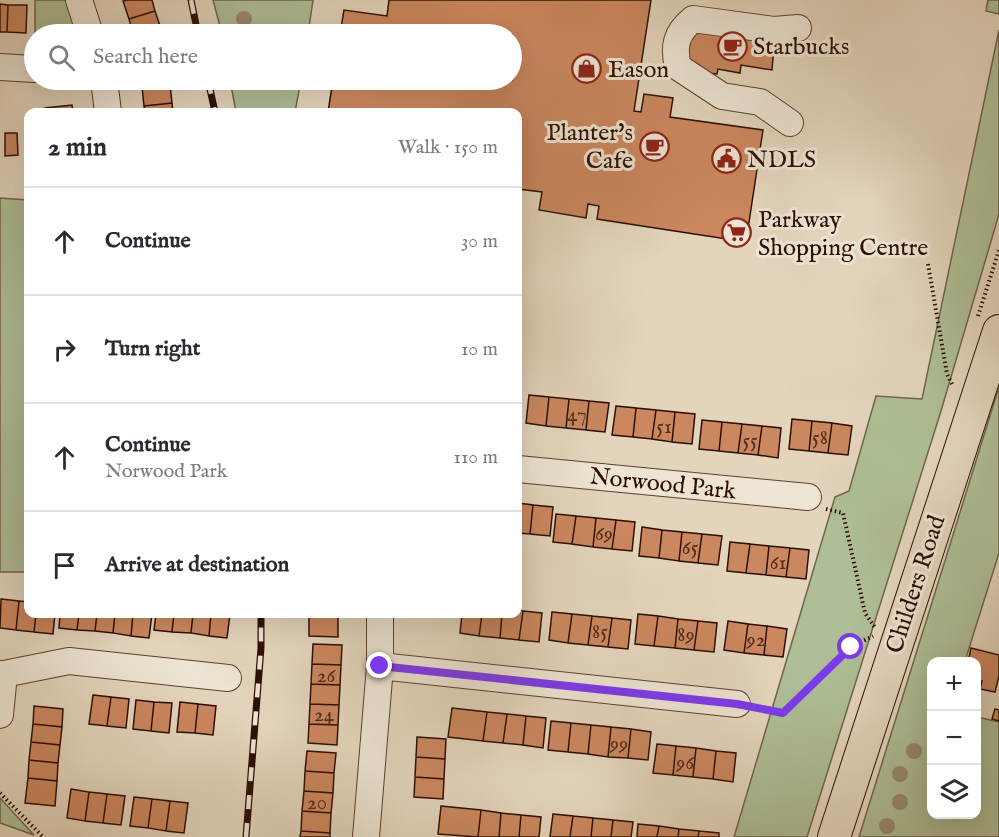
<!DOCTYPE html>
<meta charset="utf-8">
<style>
body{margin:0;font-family:"IM FELL English",serif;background:#f2f2f3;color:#2b2b33}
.controls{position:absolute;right:18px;bottom:18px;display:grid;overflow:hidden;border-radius:12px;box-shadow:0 6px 24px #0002}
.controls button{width:54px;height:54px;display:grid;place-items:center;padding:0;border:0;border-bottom:2px solid #e1e1e2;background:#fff;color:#2b2b33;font:30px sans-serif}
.stop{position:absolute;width:18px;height:18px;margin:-14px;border:4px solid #7c3aed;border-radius:50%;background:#fff}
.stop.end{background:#7c3aed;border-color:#fff;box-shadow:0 2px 6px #0008}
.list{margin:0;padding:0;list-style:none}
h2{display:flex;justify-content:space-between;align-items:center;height:78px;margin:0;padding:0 24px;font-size:26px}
h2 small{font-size:20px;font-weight:400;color:#7c7c81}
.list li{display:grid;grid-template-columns:39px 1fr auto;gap:18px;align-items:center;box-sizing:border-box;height:108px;padding:0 24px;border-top:2px solid #e1e1e2}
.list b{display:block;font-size:22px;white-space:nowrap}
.list p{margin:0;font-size:20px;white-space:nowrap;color:#7c7c81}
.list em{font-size:20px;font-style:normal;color:#7c7c81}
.icon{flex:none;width:33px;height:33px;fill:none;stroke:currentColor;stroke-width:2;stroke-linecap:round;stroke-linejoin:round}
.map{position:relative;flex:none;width:999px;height:837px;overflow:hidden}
.search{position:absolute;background:#fff;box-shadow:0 6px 24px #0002;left:24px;top:24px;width:498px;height:66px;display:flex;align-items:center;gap:15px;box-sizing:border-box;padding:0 21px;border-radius:33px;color:#7c7c81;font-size:22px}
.panel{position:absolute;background:#fff;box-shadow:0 6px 24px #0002;left:24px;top:108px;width:498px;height:510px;border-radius:12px}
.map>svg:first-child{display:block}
.green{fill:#aebe96;stroke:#6e664c;stroke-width:1.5}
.building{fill:#cb875f;stroke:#2d0f02;stroke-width:1.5}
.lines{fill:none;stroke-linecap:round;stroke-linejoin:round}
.minor-casing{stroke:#5a4030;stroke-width:28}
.major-casing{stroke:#2d0f02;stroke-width:34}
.path{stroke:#2d0f02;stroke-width:4;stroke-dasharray:1.5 3;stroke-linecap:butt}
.minor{stroke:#ede4d3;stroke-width:26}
.major{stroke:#e3d5bc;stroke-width:32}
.rail-casing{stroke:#2d0f02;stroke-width:7}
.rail{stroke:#ede4d3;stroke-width:4.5;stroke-dasharray:14;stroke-linecap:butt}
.tree{fill:#988a72}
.route{stroke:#7c3aed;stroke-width:8}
.labels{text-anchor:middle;stroke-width:6;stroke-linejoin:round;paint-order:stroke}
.number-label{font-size:21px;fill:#542d19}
.poi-label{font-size:24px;fill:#2d0f02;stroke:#ede4d3;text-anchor:start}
.street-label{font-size:24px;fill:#2d0f02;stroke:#ede4d3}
</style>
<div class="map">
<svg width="999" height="837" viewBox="0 0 999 837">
<rect width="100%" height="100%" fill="#e3d5bc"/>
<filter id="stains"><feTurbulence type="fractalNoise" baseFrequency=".00333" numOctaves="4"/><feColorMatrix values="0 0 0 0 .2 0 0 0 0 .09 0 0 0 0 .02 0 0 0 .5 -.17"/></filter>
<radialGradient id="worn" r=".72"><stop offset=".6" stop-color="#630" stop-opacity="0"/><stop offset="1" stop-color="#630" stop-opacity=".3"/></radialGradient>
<!-- green -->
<path class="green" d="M 35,0 L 66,0 L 78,34 L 35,34 Z
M 213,0 L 313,0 L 308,34 L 222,34 Z
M 988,0 L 999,0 L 999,14 L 986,11 Z
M 999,30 L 999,214 L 941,411 L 807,837 L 734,837 L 835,497 L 849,491 L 876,396 L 922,399 Z
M 230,80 L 301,80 L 295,112 L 236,112 Z
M 0,198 L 28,200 L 28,572 L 0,572 Z
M 999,387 L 999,553 L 965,661 L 932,662 L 932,814 L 976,814 L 977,717 L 999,722 L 999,837 L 859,837 Z
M 0,798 L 34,835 L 0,823 Z"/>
<!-- building -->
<path class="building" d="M 128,0 L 152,0 L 155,11 L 129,19 L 123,1 Z
M 389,0 L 651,0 L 634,111 L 641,112 L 644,94 L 673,98 L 670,117 L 763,130 L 746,242 L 597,219 L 599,206 L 588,204 L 586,218 L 539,210 L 542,192 L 518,189 L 518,112 L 328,112 L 333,80 L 512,80 L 512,34 L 340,34 L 344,10 L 387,16 Z
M 0,4 L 8,5 L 7,32 L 0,32 Z
M 8,5 L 27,5 L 26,33 L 7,32 Z
M 155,11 L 161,29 L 133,34 L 129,19 Z
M 694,22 L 775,33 L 772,70 L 741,65 L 740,73 L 718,69 L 717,74 L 696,72 L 699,65 L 687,58 Z
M 170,84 L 172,103 L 144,106 L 142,87 Z
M 172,103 L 173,112 L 145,112 L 144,106 Z
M 72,105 L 73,112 L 45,112 L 45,108 Z
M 5,133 L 17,133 L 18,155 L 5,156 Z
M 529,395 L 549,397 L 546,426 L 526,423 Z
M 549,397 L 569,399 L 566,428 L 546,426 Z
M 569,399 L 589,401 L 586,430 L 566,428 Z
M 589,401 L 609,403 L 605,432 L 586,430 Z
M 616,406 L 636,408 L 633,437 L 612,435 Z
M 636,408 L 656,410 L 652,439 L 633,437 Z
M 656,410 L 675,412 L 672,442 L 652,439 Z
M 675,412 L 695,414 L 692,444 L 672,442 Z
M 792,419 L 812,421 L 809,451 L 789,449 Z
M 702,420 L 722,422 L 719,451 L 699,449 Z
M 812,421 L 832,423 L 828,453 L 809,451 Z
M 722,422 L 742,424 L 738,453 L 719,451 Z
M 832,423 L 852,426 L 848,455 L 828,453 Z
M 742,424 L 762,426 L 758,455 L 738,453 Z
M 762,426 L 781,428 L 778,458 L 758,455 Z
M 518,503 L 533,505 L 530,534 L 518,533 Z
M 533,505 L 553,507 L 550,536 L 530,534 Z
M 556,514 L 576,516 L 572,544 L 553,542 Z
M 576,516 L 596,518 L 593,547 L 572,544 Z
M 596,518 L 616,520 L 612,549 L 593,547 Z
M 616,520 L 635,522 L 632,551 L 612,549 Z
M 642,527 L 662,530 L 659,558 L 639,556 Z
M 662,530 L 682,532 L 679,561 L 659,558 Z
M 682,532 L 702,534 L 698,563 L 679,561 Z
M 702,534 L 722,536 L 718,565 L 698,563 Z
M 730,542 L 750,544 L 746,573 L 727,571 Z
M 750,544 L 769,546 L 766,575 L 746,573 Z
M 769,546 L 790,548 L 786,577 L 766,575 Z
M 790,548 L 809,550 L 806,579 L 786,577 Z
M 1,599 L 19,601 L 16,630 L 0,628 Z
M 19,601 L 28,602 L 28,614 L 36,614 L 34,632 L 16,630 Z
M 518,610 L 523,611 L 519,640 L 500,638 L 502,614 L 518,614 Z
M 523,611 L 542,613 L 539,642 L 519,640 Z
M 552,612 L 572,614 L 568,643 L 549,640 Z
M 36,614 L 55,614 L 53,634 L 34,632 Z
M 60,614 L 79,614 L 77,630 L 59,628 Z
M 79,614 L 97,614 L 95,631 L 77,630 Z
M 97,614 L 115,614 L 113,633 L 95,631 Z
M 115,614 L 133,614 L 131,636 L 113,633 Z
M 133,614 L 152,614 L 149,638 L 131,636 Z
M 156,614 L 174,614 L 172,632 L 154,630 Z
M 174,614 L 193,614 L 191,633 L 172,632 Z
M 193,614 L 211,614 L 209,636 L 191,633 Z
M 211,614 L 230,614 L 227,638 L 209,636 Z
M 309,614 L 339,614 L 338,617 L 309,616 Z
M 462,614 L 482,614 L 479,636 L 460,633 Z
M 482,614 L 502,614 L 500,638 L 479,636 Z
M 572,614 L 592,616 L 588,645 L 568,643 Z
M 638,614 L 658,616 L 654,646 L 635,644 Z
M 309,616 L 338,617 L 338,637 L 309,636 Z
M 592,616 L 612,618 L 608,647 L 588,645 Z
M 658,616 L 678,619 L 675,648 L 654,646 Z
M 612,618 L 631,620 L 628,649 L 608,647 Z
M 678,619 L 698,621 L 694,650 L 675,648 Z
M 698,621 L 717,623 L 714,652 L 694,650 Z
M 728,621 L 748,624 L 744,653 L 724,650 Z
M 748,624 L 767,626 L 764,655 L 744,653 Z
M 767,626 L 787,629 L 783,657 L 764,655 Z
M 313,644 L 342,645 L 341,665 L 312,664 Z
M 971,648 L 999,655 L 999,676 L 995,692 L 980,689 L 982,681 L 976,679 L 976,662 L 968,662 Z
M 312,664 L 341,665 L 340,685 L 311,684 Z
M 311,684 L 340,685 L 339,705 L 310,704 Z
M 93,695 L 111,697 L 107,726 L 89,724 Z
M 111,697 L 129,699 L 126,728 L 107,726 Z
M 136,700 L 154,702 L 151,731 L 133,729 Z
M 154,702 L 172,703 L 169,733 L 151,731 Z
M 180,702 L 198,704 L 195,733 L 177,732 Z
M 198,704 L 216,706 L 213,735 L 195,733 Z
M 310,704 L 339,705 L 338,725 L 309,724 Z
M 34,706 L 63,709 L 62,727 L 33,724 Z
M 452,708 L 487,712 L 483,741 L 448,737 Z
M 995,709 L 999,710 L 999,721 L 992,719 Z
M 487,712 L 507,714 L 503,743 L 483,741 Z
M 507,714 L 526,716 L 523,745 L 503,743 Z
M 526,716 L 546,718 L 543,748 L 523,745 Z
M 551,721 L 571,723 L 568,752 L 548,750 Z
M 571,723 L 591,725 L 588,754 L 568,752 Z
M 33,724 L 62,727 L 60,745 L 31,742 Z
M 309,724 L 338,725 L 337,745 L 308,743 Z
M 591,725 L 611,727 L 608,757 L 588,754 Z
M 611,727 L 631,729 L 628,758 L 608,757 Z
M 631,729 L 651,732 L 648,760 L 628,758 Z
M 417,737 L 446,739 L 445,759 L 416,757 Z
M 31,742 L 60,745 L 58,763 L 29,760 Z
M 657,744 L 676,746 L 673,775 L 653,773 Z
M 676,746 L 696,748 L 693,777 L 673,775 Z
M 696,748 L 716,751 L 713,779 L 693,777 Z
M 307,751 L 336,753 L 334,773 L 305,771 Z
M 716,751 L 736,753 L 733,782 L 713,779 Z
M 416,757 L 445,759 L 444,779 L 415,777 Z
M 29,760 L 58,763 L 57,781 L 28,778 Z
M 305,771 L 334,773 L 333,793 L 304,791 Z
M 415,777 L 444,779 L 443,799 L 414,797 Z
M 28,778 L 57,781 L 55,806 L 25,803 Z
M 71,789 L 89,792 L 85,821 L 67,818 Z
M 304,791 L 333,793 L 331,813 L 302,811 Z
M 89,792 L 107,794 L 103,823 L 85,821 Z
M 107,794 L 125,796 L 121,825 L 103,823 Z
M 134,797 L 152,799 L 148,828 L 130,826 Z
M 152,799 L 170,801 L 166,831 L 148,828 Z
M 170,801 L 188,803 L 184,833 L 166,831 Z
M 441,806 L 481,810 L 478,837 L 438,834 Z
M 481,810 L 501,813 L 499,837 L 478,837 Z
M 302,811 L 331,813 L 330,833 L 301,831 Z
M 501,813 L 521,815 L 519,837 L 499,837 Z
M 553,814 L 573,816 L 570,837 L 550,837 Z
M 521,815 L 541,817 L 539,837 L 519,837 Z
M 573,816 L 593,818 L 591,837 L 570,837 Z
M 593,818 L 613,820 L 611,837 L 591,837 Z
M 613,820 L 633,822 L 631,837 L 611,837 Z
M 638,824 L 659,826 L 657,837 L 637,837 Z
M 659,826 L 679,829 L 678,837 L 657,837 Z
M 679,829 L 699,831 L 698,837 L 678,837 Z
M 301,831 L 330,833 L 330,837 L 300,837 Z
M 699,831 L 719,833 L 719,837 L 698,837 Z"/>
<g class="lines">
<defs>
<path id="minor" d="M 79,0 L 90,34
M 0,67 L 34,69
M 104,80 L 108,112
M 790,123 L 760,102 L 722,96 L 678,67 C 673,46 676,33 693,19 L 774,30 L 798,28
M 518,469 L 808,497
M 380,666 L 737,704
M 0,674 L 4,674 L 0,715
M 4,674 L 69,661 L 228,678
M 366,837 L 380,666 L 380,614"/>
<path id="major" d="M 834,837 L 999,331"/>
</defs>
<!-- minor casing -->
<use href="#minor" class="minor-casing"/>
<!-- major casing -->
<use href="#major" class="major-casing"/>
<!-- path -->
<path class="path" d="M 928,264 L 947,374 L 953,386
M 978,316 L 999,250
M 826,509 L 843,513 L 865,613 L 876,629
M 758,708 L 783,713 L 851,647 L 873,636
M 0,793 L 43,837"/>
<!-- minor -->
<use href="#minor" class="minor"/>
<!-- major -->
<use href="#major" class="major"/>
<defs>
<path id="rail" d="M 191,0 L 198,34
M 208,80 L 215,112
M 246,837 L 261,648 L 261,614"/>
</defs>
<!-- rail casing -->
<use href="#rail" class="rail-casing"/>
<!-- rail -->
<use href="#rail" class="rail"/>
</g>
<!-- trees -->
<g class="tree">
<circle cx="244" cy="19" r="8"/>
<circle cx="914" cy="751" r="8"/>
<circle cx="900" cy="774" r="8"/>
<circle cx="900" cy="802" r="8"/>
<circle cx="887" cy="826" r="8"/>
</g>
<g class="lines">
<!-- route -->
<path class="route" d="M 380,666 L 737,704 L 783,713 L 851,647"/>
</g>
<!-- icons -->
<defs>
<symbol id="cafe-ring" viewBox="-11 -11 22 22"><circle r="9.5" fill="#ede4d3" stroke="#8f2418" stroke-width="1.5"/><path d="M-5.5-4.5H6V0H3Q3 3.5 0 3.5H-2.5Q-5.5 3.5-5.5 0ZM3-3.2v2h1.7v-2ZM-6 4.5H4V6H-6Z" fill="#8f2418"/></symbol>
<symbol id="shop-ring" viewBox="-11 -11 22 22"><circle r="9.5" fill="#ede4d3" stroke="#8f2418" stroke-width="1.5"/><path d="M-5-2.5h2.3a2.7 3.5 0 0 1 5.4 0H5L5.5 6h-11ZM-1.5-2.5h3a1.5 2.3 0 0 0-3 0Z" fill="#8f2418"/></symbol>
<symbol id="civic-ring" viewBox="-11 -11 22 22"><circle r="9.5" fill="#ede4d3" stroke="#8f2418" stroke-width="1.5"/><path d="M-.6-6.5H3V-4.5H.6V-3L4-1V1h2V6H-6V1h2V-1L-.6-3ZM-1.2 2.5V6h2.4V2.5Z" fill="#8f2418"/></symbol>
<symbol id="supermarket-ring" viewBox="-11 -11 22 22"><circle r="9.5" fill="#ede4d3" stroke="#8f2418" stroke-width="1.5"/><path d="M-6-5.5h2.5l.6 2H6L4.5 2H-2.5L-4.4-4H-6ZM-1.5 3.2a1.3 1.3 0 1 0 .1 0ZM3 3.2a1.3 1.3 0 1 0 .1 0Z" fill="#8f2418"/></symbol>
</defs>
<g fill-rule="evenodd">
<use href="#cafe-ring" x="716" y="30" width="33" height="33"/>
<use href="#shop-ring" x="570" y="52" width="33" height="33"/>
<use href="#cafe-ring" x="638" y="130" width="33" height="33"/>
<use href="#civic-ring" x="710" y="142" width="33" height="33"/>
<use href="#supermarket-ring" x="720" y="216" width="33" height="33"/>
</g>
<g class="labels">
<!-- number labels -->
<g class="number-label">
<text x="577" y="421">47</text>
<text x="664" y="433">51</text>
<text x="820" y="444">58</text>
<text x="750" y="447">55</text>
<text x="604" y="540">69</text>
<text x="690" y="554">65</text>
<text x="778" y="569">61</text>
<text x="600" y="638">85</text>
<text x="686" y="641">89</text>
<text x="756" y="646">92</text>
<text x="326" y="682">26</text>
<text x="324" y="721">24</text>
<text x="619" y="750">99</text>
<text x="685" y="769">96</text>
<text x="317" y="809">20</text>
</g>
<!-- poi labels -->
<g class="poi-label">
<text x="753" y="54">Starbucks</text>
<text x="608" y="77">Eason</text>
<text x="633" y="140" text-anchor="end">Planter's<tspan x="633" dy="28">Cafe</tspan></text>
<text x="747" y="167">NDLS</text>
<text x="758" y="227">Parkway<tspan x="758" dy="28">Shopping Centre</tspan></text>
</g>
<!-- street labels -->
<g class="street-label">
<text transform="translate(663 483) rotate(6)" y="8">Norwood Park</text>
<text transform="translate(915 584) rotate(-72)" y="8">Childers Road</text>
</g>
</g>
<rect width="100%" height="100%" filter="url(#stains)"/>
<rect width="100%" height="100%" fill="url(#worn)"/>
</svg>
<div class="controls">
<button>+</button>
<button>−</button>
<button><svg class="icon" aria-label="layers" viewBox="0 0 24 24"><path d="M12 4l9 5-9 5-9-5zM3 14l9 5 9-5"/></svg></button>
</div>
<div class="stop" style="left:851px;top:647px"></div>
<div class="stop end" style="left:380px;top:666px"></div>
<div class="search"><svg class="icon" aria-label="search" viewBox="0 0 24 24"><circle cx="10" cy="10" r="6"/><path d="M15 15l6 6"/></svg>Search here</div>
<section class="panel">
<h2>2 min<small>Walk · 150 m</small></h2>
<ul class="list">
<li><svg class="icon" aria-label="ahead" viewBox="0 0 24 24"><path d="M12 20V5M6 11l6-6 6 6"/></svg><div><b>Continue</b></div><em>30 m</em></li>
<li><svg class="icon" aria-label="right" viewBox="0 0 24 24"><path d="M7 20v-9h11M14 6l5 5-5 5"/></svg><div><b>Turn right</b></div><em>10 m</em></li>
<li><svg class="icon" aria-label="ahead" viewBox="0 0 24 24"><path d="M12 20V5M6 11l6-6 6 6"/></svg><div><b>Continue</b><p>Norwood Park</p></div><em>110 m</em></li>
<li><svg class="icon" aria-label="arrive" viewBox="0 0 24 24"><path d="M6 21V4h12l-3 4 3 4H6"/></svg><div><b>Arrive at destination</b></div></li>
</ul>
</section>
</div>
